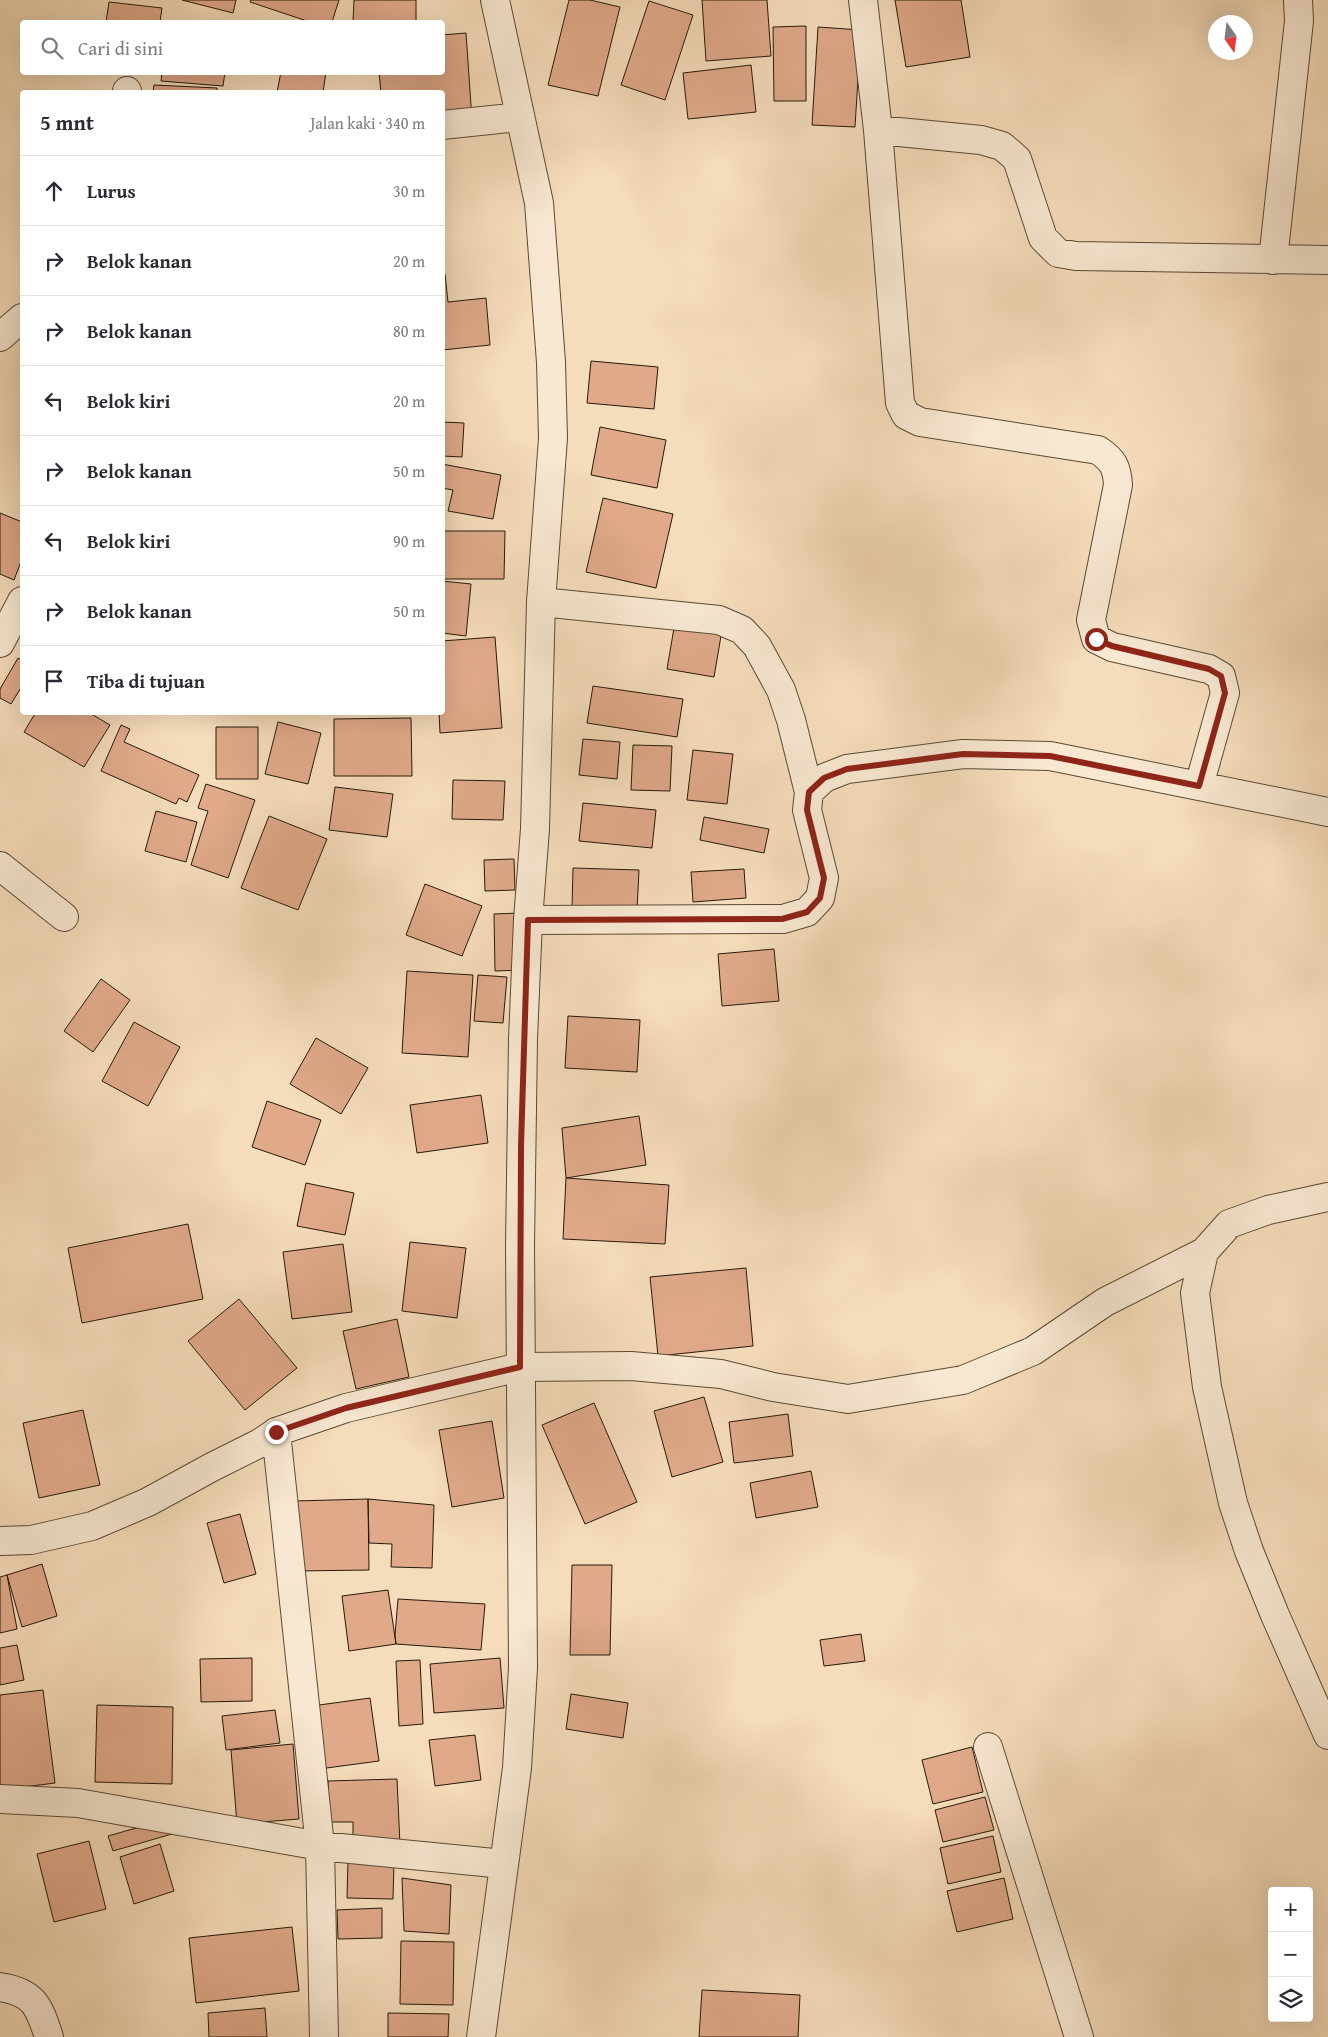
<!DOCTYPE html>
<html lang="id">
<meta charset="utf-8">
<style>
body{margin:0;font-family:"Gentium Book Plus",serif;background:#f7f7f7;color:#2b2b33}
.controls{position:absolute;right:15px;bottom:15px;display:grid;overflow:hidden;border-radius:5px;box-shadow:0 5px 20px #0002}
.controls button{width:45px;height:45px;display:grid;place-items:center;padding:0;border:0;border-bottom:1px solid #e1e1e2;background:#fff;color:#2b2b33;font:25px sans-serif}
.compass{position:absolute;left:1208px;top:15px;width:45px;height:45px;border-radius:50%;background:#fff;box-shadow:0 5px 20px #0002;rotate:166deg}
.stop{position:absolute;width:15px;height:15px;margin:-11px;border:4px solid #8f2418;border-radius:50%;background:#fff}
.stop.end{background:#8f2418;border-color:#fff;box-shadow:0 1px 5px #0008}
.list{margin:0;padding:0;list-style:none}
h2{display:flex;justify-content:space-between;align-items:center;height:65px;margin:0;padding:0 20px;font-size:21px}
h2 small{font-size:16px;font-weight:400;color:#7c7c81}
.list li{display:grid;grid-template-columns:32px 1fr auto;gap:15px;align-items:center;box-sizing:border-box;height:70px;padding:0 20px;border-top:1px solid #e1e1e2}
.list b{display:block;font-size:19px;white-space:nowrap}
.list em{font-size:16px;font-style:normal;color:#7c7c81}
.icon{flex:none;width:28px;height:28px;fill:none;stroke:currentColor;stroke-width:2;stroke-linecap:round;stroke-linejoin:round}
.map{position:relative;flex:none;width:1328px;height:2037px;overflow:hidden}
.search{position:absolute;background:#fff;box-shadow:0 5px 20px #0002;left:20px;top:20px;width:425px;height:55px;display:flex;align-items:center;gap:12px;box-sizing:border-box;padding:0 18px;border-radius:5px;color:#7c7c81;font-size:19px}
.panel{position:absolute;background:#fff;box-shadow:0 5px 20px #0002;left:20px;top:90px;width:425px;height:625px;border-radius:5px}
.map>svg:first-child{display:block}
.building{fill:#dfa98a;stroke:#271a09}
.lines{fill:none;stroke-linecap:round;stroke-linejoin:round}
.minor-casing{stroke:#5a4a35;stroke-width:30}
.tertiary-casing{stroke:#5a4a35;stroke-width:30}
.minor{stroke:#f8e8d2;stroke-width:28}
.tertiary{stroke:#f8e8d2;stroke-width:28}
.route{stroke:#8f2418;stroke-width:6}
</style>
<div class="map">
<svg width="1328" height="2037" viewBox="0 0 1328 2037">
<rect width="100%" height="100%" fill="#f5dcba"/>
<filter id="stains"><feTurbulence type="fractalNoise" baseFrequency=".004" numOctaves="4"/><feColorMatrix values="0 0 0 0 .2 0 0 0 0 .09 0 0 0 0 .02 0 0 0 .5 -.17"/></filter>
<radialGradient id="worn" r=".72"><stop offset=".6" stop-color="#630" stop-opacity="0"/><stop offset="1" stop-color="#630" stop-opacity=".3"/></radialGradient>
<!-- building -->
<path class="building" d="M 182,0 L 236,0 L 233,13 Z
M 251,0 L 339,0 L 332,22 L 310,22 L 250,2 Z
M 354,0 L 416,0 L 416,22 L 353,22 Z
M 569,0 L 590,0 L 620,7 L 598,96 L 548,85 Z
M 702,0 L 767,0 L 771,56 L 706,61 Z
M 895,0 L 961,0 L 970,57 L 906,67 Z
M 649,1 L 693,15 L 665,100 L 621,85 Z
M 109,2 L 162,8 L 160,22 L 106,22 Z
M 806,26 L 806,101 L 774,101 L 773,27 Z
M 818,27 L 861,30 L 855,127 L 812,125 Z
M 466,33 L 472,120 L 442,122 L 442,92 L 381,92 L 379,72 L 442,72 L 442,35 Z
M 751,65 L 756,112 L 688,119 L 683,73 Z
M 162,72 L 225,72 L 223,86 L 161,81 Z
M 281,72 L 326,72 L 323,92 L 277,92 Z
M 154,85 L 217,88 L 217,92 L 153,92 Z
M 445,274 L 448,302 L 486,298 L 490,345 L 442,350 L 442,275 Z
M 591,361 L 658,367 L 654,409 L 587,403 Z
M 442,422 L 464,423 L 462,457 L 442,456 Z
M 600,427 L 666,440 L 657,488 L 591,475 Z
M 442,464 L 501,475 L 493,519 L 448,511 L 453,490 L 442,488 Z
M 603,498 L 673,514 L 656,588 L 586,572 Z
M 0,513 L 22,522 L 22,559 L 14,580 L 0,574 Z
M 442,531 L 505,531 L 504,579 L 442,579 Z
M 442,581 L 471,584 L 466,636 L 442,633 Z
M 675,622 L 722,630 L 714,677 L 667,669 Z
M 495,637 L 502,728 L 440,733 L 439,712 L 442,712 L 442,641 Z
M 18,658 L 22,661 L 22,686 L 11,704 L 0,698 L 0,689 Z
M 593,686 L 683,699 L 677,737 L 587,723 Z
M 36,712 L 88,712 L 110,725 L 84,767 L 24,732 Z
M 411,718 L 412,776 L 334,776 L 334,719 Z
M 278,722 L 321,733 L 308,784 L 265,774 Z
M 121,725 L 130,729 L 124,742 L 199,775 L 187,802 L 179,798 L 176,804 L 101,771 Z
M 216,727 L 258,727 L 258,779 L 216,779 Z
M 583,739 L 620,742 L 617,779 L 579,775 Z
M 633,745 L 672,746 L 670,791 L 631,790 Z
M 693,750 L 733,754 L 727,804 L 687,800 Z
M 453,780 L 505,781 L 503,820 L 452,819 Z
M 206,784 L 255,800 L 228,878 L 191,865 L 208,811 L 198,808 Z
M 335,787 L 393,794 L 387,837 L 329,830 Z
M 583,803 L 656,810 L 652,848 L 579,841 Z
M 156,811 L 197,822 L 186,862 L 145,851 Z
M 269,816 L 327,839 L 298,910 L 241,888 Z
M 704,817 L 769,829 L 764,853 L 700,840 Z
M 514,859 L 515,890 L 485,891 L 484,860 Z
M 573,868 L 639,870 L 637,911 L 572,909 Z
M 744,869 L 746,898 L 693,902 L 691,872 Z
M 425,884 L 482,906 L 462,956 L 406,935 Z
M 520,913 L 522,970 L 495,971 L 494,914 Z
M 774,949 L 779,1001 L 722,1006 L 718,954 Z
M 407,971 L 473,975 L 468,1057 L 402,1053 Z
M 478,975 L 507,977 L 503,1023 L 474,1021 Z
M 101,979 L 130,1000 L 93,1052 L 64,1031 Z
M 568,1016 L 640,1020 L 637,1072 L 565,1068 Z
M 134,1022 L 180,1047 L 148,1106 L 102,1081 Z
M 316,1038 L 368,1068 L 341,1114 L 290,1084 Z
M 481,1095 L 488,1143 L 417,1153 L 410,1105 Z
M 267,1101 L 321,1120 L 305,1165 L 252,1147 Z
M 639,1116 L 646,1165 L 566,1178 L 562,1128 Z
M 566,1178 L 669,1185 L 665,1244 L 563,1239 Z
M 306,1183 L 354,1193 L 345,1235 L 297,1226 Z
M 188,1224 L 203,1299 L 82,1323 L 68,1248 Z
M 410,1242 L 466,1248 L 457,1318 L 402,1311 Z
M 343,1244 L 352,1312 L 292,1319 L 283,1252 Z
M 746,1268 L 753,1346 L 658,1356 L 650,1277 Z
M 239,1299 L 297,1368 L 245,1410 L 188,1341 Z
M 397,1319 L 409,1377 L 356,1389 L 343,1331 Z
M 704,1397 L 723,1462 L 672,1477 L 654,1411 Z
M 594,1403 L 637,1502 L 585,1524 L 542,1425 Z
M 83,1410 L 100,1485 L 39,1498 L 23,1423 Z
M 788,1414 L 793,1456 L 734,1463 L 729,1422 Z
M 492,1421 L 504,1498 L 452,1507 L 439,1430 Z
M 811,1471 L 818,1507 L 756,1518 L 750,1483 Z
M 368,1499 L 369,1570 L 296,1571 L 295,1501 Z
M 368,1499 L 434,1505 L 432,1568 L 391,1567 L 392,1544 L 369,1543 Z
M 240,1514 L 256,1574 L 224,1583 L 207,1523 Z
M 42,1564 L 57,1616 L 22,1627 L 7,1575 Z
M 572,1565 L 612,1565 L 610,1655 L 570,1655 Z
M 7,1575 L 17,1629 L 0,1633 L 0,1577 Z
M 388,1590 L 396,1644 L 349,1651 L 342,1596 Z
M 398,1599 L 485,1604 L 481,1650 L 396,1644 L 395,1635 Z
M 861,1634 L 865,1661 L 824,1666 L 820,1640 Z
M 17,1645 L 24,1680 L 0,1685 L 0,1648 Z
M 252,1658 L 252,1701 L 201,1702 L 200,1659 Z
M 500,1658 L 504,1708 L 434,1713 L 430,1664 Z
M 420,1660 L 423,1724 L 399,1726 L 396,1661 Z
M 43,1690 L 55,1783 L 0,1790 L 0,1695 Z
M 571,1694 L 628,1703 L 623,1738 L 566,1729 Z
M 370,1698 L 379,1761 L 319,1769 L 312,1706 Z
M 97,1705 L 173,1707 L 172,1784 L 95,1782 Z
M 275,1710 L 280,1743 L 226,1750 L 222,1716 Z
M 475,1735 L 481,1780 L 435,1786 L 429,1740 Z
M 293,1744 L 299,1819 L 237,1824 L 231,1750 Z
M 972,1747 L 983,1792 L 933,1804 L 922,1760 Z
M 397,1779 L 400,1845 L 353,1847 L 353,1822 L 330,1822 L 328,1781 Z
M 985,1797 L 994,1830 L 943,1842 L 935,1810 Z
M 168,1819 L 172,1834 L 113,1851 L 108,1836 Z
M 993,1836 L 1001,1872 L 948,1884 L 940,1848 Z
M 89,1841 L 106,1909 L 54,1922 L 37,1854 Z
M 160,1844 L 174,1891 L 134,1904 L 120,1857 Z
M 348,1861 L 394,1862 L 393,1899 L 347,1898 Z
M 402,1878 L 451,1885 L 449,1934 L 404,1931 Z
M 1004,1878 L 1013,1919 L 957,1932 L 947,1891 Z
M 382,1908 L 382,1938 L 338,1939 L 337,1910 Z
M 292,1927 L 299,1991 L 196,2003 L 189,1938 Z
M 401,1941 L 454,1942 L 453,2005 L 400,2004 Z
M 702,1990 L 800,1995 L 798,2037 L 699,2037 Z
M 265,2008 L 267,2037 L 209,2037 L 208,2013 Z
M 388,2013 L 449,2014 L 448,2037 L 388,2037 Z"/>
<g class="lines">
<defs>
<path id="minor" d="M 863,0 L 878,130 L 900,403 L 906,415 L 920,422 L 1098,450 C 1113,460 1117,467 1118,485 L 1091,620 L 1096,639 L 1112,647 L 1209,669 L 1221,676 L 1225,693 L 1199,786
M 127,92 L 127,91
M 442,125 L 520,117
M 878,130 L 981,140 L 1002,146 L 1017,159 L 1043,238 L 1058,253 L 1076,256 L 1328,260
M 1273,260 L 1299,21 L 1298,0
M 0,337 L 22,318
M 0,643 L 22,601
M 809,792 L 824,778 L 847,769 L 963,754 L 1050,756 L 1328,812
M 0,866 L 64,917
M 528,920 L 783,919 L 807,912 L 820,898 L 824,878 L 807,810 L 809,792 L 791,720 L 781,690 L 757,646 L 742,630 L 719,620 L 541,602
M 1328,1197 L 1268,1210 L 1229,1224 L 1204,1252 L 1195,1293 L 1207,1387 L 1233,1503 L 1249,1551 L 1275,1615 L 1328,1735
M 276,1432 L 320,1846 L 324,2037
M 0,1541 L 31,1540 L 92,1526 L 148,1502 L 212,1467 L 260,1443 L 276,1432 L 346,1408 L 520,1367 L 631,1366 L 721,1374 L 773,1387 L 848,1399 L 963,1380 L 1033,1351 L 1105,1302 L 1204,1252
M 988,1747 L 1079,2037
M 0,1799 L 78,1803 L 320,1846 L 504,1864
M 0,1987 C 34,1992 39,2006 49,2037"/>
<path id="tertiary" d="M 481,2037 L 517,1768 L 523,1668 L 520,1246 L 523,1039 L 528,920 L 535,829 L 541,602 L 553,438 L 551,362 L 539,203 L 495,0"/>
</defs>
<!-- minor casing -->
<use href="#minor" class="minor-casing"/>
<!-- tertiary casing -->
<use href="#tertiary" class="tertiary-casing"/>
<!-- minor -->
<use href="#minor" class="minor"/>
<!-- tertiary -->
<use href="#tertiary" class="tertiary"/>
</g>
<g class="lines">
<!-- route -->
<path class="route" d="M 276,1432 L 346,1408 L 520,1367 L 521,1146 L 528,920 L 782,919 L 807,912 L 820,898 L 824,878 L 807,810 L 809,792 L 824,778 L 847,769 L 963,754 L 1050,756 L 1199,786 L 1225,693 L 1221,676 L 1209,669 L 1112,646 L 1096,639"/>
</g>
<rect width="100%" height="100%" filter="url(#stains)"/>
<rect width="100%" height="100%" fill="url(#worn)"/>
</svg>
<div class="controls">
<button>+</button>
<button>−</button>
<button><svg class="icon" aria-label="layers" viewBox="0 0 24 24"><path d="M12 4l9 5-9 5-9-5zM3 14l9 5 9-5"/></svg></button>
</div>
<svg class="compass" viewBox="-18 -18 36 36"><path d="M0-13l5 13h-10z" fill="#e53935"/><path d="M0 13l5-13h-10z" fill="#7c7c81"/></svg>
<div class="stop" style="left:1096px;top:639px"></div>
<div class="stop end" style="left:276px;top:1432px"></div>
<div class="search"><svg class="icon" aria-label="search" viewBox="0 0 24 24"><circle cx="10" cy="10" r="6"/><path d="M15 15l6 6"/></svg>Cari di sini</div>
<section class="panel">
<h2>5 mnt<small>Jalan kaki · 340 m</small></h2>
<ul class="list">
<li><svg class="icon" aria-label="ahead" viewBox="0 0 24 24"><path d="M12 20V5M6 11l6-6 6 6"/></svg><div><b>Lurus</b></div><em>30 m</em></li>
<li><svg class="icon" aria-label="right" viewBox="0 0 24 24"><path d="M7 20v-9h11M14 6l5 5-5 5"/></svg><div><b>Belok kanan</b></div><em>20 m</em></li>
<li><svg class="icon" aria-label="right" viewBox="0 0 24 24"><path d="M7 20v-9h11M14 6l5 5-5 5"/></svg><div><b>Belok kanan</b></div><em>80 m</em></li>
<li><svg class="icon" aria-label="left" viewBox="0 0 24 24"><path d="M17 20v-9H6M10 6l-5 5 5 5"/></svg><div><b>Belok kiri</b></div><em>20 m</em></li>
<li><svg class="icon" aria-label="right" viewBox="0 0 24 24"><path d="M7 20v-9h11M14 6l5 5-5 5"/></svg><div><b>Belok kanan</b></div><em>50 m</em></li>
<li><svg class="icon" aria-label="left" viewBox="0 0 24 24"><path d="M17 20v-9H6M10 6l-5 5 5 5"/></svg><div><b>Belok kiri</b></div><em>90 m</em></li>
<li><svg class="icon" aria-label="right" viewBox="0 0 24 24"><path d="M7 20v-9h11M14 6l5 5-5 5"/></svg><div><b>Belok kanan</b></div><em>50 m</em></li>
<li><svg class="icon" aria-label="arrive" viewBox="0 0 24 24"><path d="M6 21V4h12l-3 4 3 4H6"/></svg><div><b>Tiba di tujuan</b></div></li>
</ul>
</section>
</div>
